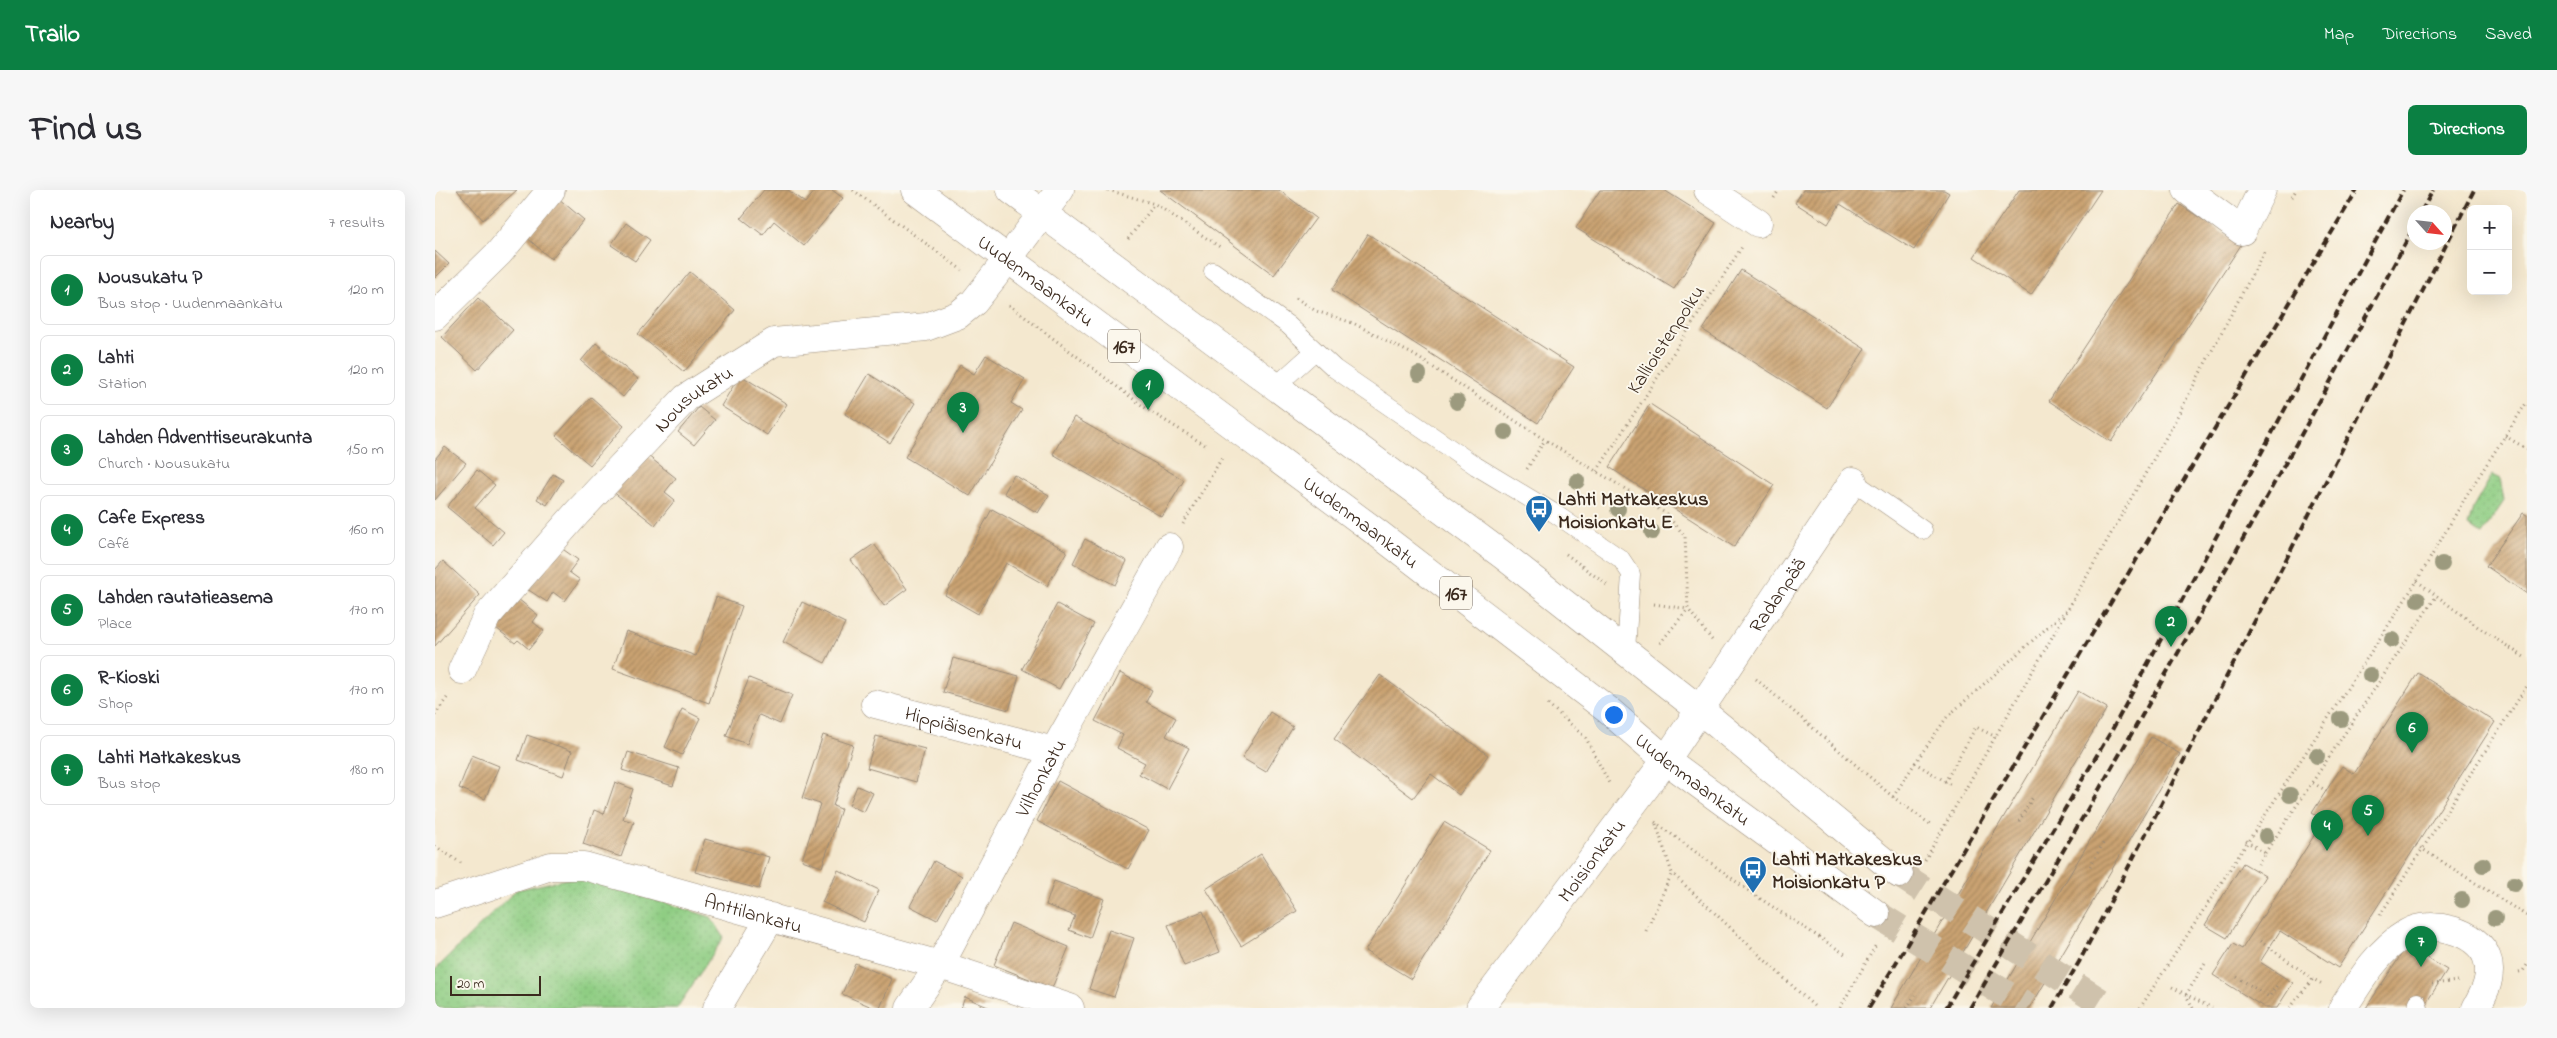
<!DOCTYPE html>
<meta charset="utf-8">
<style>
body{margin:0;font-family:"Indie Flower",sans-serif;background:#f7f7f7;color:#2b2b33}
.controls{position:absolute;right:15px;top:15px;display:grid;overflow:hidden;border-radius:8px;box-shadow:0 5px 20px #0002}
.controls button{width:45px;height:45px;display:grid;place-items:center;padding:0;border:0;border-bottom:1px solid #e1e1e2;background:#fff;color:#2b2b33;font:25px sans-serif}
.compass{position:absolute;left:1972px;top:15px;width:45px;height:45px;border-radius:50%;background:#fff;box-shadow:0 5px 20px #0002;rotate:117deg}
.scale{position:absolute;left:15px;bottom:12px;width:91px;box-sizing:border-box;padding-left:5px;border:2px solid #3b2a1e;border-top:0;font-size:14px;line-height:18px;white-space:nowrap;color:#3b2a1e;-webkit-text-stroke:4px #fbf7ec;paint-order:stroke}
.you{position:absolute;left:1178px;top:524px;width:18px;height:18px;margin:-12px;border:4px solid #fff;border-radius:50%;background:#1a73e8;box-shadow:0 0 0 8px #1a73e833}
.badge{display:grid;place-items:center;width:32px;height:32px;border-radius:50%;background:#0b8043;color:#fff;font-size:16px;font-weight:700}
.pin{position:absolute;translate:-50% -41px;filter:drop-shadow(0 1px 2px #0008)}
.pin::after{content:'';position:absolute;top:26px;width:18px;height:15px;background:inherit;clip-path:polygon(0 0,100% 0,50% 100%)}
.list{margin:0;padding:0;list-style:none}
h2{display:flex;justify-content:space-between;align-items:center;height:65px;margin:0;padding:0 20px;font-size:21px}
h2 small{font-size:16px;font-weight:400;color:#7c7c81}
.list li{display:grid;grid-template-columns:32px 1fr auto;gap:15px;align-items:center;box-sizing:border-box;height:70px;margin:0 10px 10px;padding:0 10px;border:1px solid #e1e1e2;border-radius:8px}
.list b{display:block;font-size:19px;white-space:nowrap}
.list p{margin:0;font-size:16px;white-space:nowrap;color:#7c7c81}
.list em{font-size:16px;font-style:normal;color:#7c7c81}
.map{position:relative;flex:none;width:2092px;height:818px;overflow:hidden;border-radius:8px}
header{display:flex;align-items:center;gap:30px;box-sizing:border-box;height:70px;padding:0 25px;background:#0b8043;color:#fff}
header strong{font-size:24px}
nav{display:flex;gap:28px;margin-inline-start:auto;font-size:18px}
.intro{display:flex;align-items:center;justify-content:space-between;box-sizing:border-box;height:120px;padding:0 30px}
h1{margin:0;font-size:35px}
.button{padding:12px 22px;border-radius:8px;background:#0b8043;color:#fff;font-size:18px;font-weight:700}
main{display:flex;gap:30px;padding:0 30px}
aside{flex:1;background:#fff;border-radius:8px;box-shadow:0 5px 20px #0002}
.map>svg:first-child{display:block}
.grass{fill:url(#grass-dots);stroke:#657c50}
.building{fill:url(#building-hatch)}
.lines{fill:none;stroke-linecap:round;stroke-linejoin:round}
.primary-tunnel{stroke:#cfc2ac;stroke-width:28;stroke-dasharray:28 14;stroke-linecap:butt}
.lane-casing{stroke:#988976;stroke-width:19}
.street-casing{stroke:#988976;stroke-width:29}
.secondary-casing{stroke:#988976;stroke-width:29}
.primary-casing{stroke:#988976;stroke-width:29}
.path{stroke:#988976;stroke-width:3;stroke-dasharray:1 4;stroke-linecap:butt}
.lane{stroke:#fff;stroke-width:18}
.street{stroke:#fff;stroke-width:28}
.secondary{stroke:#fff;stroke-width:28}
.primary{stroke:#fff;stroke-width:28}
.rail{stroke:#3b2a1e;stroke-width:4;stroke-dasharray:8 4;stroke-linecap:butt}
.tree{fill:#9c9a7e}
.labels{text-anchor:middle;stroke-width:4;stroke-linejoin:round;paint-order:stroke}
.shield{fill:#fbf7ec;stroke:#75685c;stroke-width:1}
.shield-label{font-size:19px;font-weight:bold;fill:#3b2a1e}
.street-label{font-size:20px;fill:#3b2a1e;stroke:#fbf7ec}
.poi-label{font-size:20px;font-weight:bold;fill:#3b2a1e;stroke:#fbf7ec;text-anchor:start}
</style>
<header>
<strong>Trailo</strong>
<nav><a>Map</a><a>Directions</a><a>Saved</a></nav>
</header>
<div class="intro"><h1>Find us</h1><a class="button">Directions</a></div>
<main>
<aside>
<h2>Nearby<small>7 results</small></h2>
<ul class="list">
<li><span class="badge">1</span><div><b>Nousukatu P</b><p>Bus stop · Uudenmaankatu</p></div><em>120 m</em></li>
<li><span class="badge">2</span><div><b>Lahti</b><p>Station</p></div><em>120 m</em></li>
<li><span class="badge">3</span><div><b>Lahden Adventtiseurakunta</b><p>Church · Nousukatu</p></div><em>150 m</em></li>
<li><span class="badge">4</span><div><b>Cafe Express</b><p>Café</p></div><em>160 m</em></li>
<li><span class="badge">5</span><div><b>Lahden rautatieasema</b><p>Place</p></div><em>170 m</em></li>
<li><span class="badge">6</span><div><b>R-Kioski</b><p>Shop</p></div><em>170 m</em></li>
<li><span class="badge">7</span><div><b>Lahti Matkakeskus</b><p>Bus stop</p></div><em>180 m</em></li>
</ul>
</aside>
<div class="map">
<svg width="2092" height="818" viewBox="0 0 2092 818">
<defs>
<pattern id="grass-dots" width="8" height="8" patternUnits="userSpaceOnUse" patternTransform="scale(1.25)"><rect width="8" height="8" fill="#8fcd83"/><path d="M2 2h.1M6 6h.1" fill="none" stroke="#7cb071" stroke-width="1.8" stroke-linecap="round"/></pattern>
<pattern id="building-hatch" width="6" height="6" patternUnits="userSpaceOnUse" patternTransform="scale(1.25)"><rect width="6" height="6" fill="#caa372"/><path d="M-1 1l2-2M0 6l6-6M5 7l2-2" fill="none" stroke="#a5855d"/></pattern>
</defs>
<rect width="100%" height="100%" fill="#fbf7ec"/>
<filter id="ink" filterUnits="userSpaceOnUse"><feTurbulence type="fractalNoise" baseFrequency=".02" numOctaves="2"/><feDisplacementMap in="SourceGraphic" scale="10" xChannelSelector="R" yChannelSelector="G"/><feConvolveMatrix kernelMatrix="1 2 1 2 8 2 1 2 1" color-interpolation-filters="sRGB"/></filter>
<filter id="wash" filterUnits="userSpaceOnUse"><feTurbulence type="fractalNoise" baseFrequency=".0096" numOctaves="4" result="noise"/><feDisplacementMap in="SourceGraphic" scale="20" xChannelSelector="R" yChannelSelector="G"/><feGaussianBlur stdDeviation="1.12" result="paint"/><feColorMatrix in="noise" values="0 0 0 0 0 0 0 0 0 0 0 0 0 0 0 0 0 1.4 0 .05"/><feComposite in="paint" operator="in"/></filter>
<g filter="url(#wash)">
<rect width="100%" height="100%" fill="#f4e8cf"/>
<!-- grass -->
<path class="grass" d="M 2057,285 L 2065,289 L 2069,311 L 2047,344 L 2033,336 L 2038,318 Z
M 145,686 L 276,727 L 289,747 L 242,818 L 0,818 L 0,780 L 81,700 Z"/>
<g id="blocks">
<!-- building -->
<path class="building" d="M 22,0 L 82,0 L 48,30 Z
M 329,0 L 353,0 L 370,13 L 381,0 L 397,0 L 408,8 L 369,56 L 339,31 L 328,45 L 306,28 Z
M 725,0 L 844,0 L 881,28 L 839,85 Z
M 1165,0 L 1229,0 L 1281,33 L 1239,99 L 1141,38 Z
M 1368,0 L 1509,0 L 1514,3 L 1479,60 L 1405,14 L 1393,34 L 1360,13 Z
M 1584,0 L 1666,0 L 1596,105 L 1539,67 Z
M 123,8 L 149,30 L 116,69 L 90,46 Z
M 1744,14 L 1806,55 L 1676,252 L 1614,211 Z
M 191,33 L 215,50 L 200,71 L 176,55 Z
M 933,44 L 1139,177 L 1103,233 L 897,100 Z
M 0,61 L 14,74 L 0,88 Z
M 1306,80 L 1430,159 L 1392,218 L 1268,140 Z
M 255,82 L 300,120 L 249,182 L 203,144 Z
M 43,108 L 78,140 L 42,180 L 7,147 Z
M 161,153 L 203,189 L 188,207 L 146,171 Z
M 551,165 L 590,189 L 576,213 L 587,220 L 535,306 L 470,267 L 525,175 L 539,184 Z
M 434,184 L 480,213 L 455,253 L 410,224 Z
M 305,185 L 352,214 L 332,245 L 286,216 Z
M 156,207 L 189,236 L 155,275 L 121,246 Z
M 1215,214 L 1339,295 L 1299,357 L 1174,277 Z
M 264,217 L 280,230 L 259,255 L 243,242 Z
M 639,227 L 749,290 L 727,327 L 618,264 Z
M 10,257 L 31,273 L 0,310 L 0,269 Z
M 208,262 L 241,288 L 230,302 L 240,310 L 220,335 L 177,301 Z
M 42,280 L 60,295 L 40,318 L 69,342 L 58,355 L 12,317 Z
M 118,284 L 128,290 L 112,315 L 102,309 Z
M 579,285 L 614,305 L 603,323 L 569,303 Z
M 557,319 L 632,361 L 612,396 L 571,373 L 543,424 L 510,405 Z
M 2088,323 L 2092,325 L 2092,404 L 2051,376 Z
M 650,349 L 692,371 L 680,395 L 638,373 Z
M 439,354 L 472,399 L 449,416 L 416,370 Z
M 122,355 L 143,370 L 134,382 L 145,390 L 130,411 L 118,402 L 112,412 L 92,399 Z
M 8,371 L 45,405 L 0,456 L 0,380 Z
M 281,407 L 307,416 L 274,513 L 178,479 L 191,441 L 261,466 Z
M 83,409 L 103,425 L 98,432 L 109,441 L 94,459 L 83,450 L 80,453 L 61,438 Z
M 367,412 L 410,433 L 390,473 L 348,452 Z
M 622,414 L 659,434 L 624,499 L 587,479 Z
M 518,468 L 584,486 L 574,520 L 508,502 Z
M 685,483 L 717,500 L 711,512 L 741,528 L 731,546 L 754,558 L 732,599 L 704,584 L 710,573 L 682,558 L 688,545 L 660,531 Z
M 1983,483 L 2060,532 L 1903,778 L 1845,741 L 1825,772 L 1858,793 L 1842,818 L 1830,818 L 1778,785 L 1798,754 L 1807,759 L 1889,630 L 1877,623 L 1907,576 L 1919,584 Z
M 945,485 L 1053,565 L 1024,605 L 996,584 L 978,608 L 899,549 Z
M 314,488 L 357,505 L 345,534 L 324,525 L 312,554 L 291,546 Z
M 1643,501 L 1672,518 L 1495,818 L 1456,818 Z
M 247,519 L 265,528 L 247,565 L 230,557 Z
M 835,522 L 858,537 L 831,582 L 807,568 Z
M 92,545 L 137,561 L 128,586 L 83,570 Z
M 388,545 L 418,555 L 398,616 L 406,619 L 387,677 L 367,670 L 385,614 L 367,608 Z
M 441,546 L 490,559 L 481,592 L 432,578 Z
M 1716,547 L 1745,564 L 1595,818 L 1556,818 Z
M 193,562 L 244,578 L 238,596 L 187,580 Z
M 37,565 L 64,576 L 50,609 L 24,598 Z
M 623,591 L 714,640 L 693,679 L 602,631 Z
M 180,592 L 198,599 L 188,629 L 199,632 L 186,667 L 148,654 L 159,620 L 169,624 Z
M 422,596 L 438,603 L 429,622 L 414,615 Z
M 1009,632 L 1055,660 L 976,789 L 930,761 Z
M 270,649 L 334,667 L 324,699 L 260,682 Z
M 826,664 L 862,721 L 806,756 L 771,699 Z
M 499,671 L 527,686 L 502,730 L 475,716 Z
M 1808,673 L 1830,686 L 1792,748 L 1770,735 Z
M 403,680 L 444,700 L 429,732 L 387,712 Z
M 619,691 L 669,709 L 655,748 L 634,740 L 640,726 L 611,715 Z
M 768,721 L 785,762 L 749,776 L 733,735 Z
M 576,733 L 634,757 L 617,798 L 559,775 Z
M 674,740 L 699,748 L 679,807 L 654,799 Z
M 1972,756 L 2012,780 L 1988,818 L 1931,818 Z
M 420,773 L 457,789 L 445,818 L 439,818 L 407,804 Z
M 530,807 L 555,818 L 526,818 Z"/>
</g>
</g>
<g filter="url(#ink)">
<use href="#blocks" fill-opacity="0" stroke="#988976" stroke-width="1"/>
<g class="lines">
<!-- primary-tunnel -->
<path class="primary-tunnel" d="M 1464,684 L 1675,818
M 1441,724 L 1593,818"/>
<defs>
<path id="lane" d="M 778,81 L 853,135 L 900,179 L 1041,276 L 1119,323 L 1186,369 L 1196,384 L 1191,461
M 842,195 L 880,161
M 1418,291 L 1488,340
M 1982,812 L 1984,818"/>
<g id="street">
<path d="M 1273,0 L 1323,33"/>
<path d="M 1752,0 L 1807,41 L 1827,0"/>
<path d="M 0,126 L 64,63 L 116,0"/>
<path id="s1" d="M 27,480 L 52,426 L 142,323 L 251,208 L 339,152 L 491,137 L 523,125 L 539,112 L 572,70"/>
<path id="s2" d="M 440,514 L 619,561"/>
<path id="s3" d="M 0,714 L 116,676 L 149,676 L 505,775 L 635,818"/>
<path d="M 282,818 L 336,727"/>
<path id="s4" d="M 475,818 L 505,775 L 619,561 L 734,357"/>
<path id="s5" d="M 1045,818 L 1231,570 L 1418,291"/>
<path d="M 1908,818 C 1925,791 1943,760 1972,743 C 1995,729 2043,741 2052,768 C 2058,786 2050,802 2041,818"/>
</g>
<path id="secondary" d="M 572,70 L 625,0"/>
<g id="primary">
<path id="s6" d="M 480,0 L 941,342 L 1173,520 L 1231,570 L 1441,724"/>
<path d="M 576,0 L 1069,366 L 1265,520 L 1464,684"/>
</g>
</defs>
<!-- lane casing -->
<use href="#lane" class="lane-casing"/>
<!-- street casing -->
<use href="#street" class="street-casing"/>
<!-- secondary casing -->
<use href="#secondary" class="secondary-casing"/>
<!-- primary casing -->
<use href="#primary" class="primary-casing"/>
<!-- path -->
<path class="path" d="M 418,0 L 527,80
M 673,0 L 720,14 L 785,57
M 1857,7 L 1861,0
M 1339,8 L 1344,0
M 693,49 L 720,14
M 861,108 L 881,121 L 918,133 L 979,165 L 1110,250 L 1230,323 L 1250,346 L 1253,419 L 1277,450
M 574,115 L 713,220 L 770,255
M 2070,246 L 2092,259
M 1092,279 L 1110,250
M 1162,281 L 1307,57
M 748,334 L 788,266
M 1131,364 L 1172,395
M 1982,391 L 2043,437 L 2092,469
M 1219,414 L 1253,419
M 1225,453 L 1253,419
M 1321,489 L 1458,607 L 1495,634
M 1113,514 L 1151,548 L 1175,595
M 0,525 L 14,505
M 1480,573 L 1512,527 L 1634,418
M 1510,592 L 1541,537 L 1561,547
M 1878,593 L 1892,601
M 1458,607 L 1480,573 L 1518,596
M 1584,631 L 1598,607
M 1220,632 L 1318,704 L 1413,766
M 1221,634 L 1237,683 L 1381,818
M 1811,651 L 1830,663 L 1823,674
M 1981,655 L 2092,726
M 0,656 L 26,673
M 1830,663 L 2002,405
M 1490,670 L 1734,242 L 1829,62
M 1655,676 L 1669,652
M 1945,725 L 2092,496
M 1211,741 L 1237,683
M 1825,751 L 1878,789
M 2084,782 L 2088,781 L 2092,775
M 1802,787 L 1834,807 L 1842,795
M 1997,794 L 2023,791
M 1737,797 L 1777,818
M 1405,818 L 1442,753
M 1472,818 L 1480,805
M 1705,818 L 1982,391 L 2033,303 L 2092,212
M 1758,818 L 1751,805 L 1771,772
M 1855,818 L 1878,789 L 1889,795"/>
<!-- lane -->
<use href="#lane" class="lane"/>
<!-- street -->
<use href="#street" class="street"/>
<!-- secondary -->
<use href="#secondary" class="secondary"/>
<!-- primary -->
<use href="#primary" class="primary"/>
<!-- rail -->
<path class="rail" d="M 1986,22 L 1998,0
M 1434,818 L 1922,0
M 1511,818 L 1677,540 L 1968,0
M 1535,818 C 1689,560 1839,300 1980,35
M 1617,818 L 1644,772 L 1744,580 L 2039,0"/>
</g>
<!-- trees -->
<g class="tree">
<circle cx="984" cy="184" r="8"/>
<circle cx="1022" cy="212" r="8"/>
<circle cx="1070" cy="242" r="8"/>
<circle cx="1142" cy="291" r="8"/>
<circle cx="1183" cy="319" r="8"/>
<circle cx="1217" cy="342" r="8"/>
<circle cx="2007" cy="374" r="8"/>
<circle cx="1983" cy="410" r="8"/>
<circle cx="1957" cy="450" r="8"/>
<circle cx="1935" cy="485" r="8"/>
<circle cx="1906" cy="529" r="8"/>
<circle cx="1882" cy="566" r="8"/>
<circle cx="1855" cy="605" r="8"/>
<circle cx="1831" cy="646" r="8"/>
<circle cx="2048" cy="675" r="8"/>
<circle cx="2079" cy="694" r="8"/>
<circle cx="2027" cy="710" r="8"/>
<circle cx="2060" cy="728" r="8"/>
</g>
</g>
<!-- icons -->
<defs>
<symbol id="bus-pin" viewBox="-11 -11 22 30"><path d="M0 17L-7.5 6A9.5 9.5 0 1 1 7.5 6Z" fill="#1f6fb2" stroke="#fbf7ec"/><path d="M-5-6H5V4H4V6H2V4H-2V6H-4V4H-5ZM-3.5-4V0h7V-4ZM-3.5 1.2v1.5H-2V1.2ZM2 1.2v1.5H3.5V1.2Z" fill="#fff"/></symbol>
</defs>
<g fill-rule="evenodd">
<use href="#bus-pin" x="1088" y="303" width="32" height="43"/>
<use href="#bus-pin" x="1302" y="664" width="32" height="43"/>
</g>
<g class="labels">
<!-- shield labels -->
<g class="shield">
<rect x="673" y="139.5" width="32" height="33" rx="4"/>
<rect x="1005" y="386.5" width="32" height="33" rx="4"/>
</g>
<g class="shield-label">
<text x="689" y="163">167</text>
<text x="1021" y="410">167</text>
</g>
<!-- street labels -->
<g class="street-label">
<text dy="7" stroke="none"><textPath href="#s6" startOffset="151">Uudenmaankatu</textPath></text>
<text transform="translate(1230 149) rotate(-57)" y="7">Kallioistenpolku</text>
<text dy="7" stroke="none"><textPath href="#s1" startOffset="360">Nousukatu</textPath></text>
<text dy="7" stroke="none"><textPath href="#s6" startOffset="556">Uudenmaankatu</textPath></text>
<text dy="7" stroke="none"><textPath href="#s5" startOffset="509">Radanpää</textPath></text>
<text dy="7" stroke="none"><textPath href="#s2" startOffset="92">Hippiäisenkatu</textPath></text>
<text dy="7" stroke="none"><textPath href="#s4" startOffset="265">Vilhonkatu</textPath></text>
<text dy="7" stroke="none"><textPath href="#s6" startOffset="976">Uudenmaankatu</textPath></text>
<text dy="7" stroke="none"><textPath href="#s5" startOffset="185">Moisionkatu</textPath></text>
<text dy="7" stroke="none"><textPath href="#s3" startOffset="331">Anttilankatu</textPath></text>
</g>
<!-- poi labels -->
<g class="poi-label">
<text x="1123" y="315">Lahti Matkakeskus<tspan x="1123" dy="23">Moisionkatu E</tspan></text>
<text x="1337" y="675">Lahti Matkakeskus<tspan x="1337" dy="23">Moisionkatu P</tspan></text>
</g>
</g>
</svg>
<div class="controls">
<button>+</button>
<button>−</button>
</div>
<svg class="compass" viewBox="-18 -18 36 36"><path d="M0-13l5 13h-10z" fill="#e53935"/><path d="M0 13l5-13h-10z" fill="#7c7c81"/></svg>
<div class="scale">20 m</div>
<div class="you"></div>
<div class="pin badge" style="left:713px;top:220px">1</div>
<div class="pin badge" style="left:1736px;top:457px">2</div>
<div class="pin badge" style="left:528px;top:243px">3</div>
<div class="pin badge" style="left:1892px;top:661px">4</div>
<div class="pin badge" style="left:1933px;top:646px">5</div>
<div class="pin badge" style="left:1977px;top:563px">6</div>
<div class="pin badge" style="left:1986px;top:777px">7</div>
</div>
</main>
